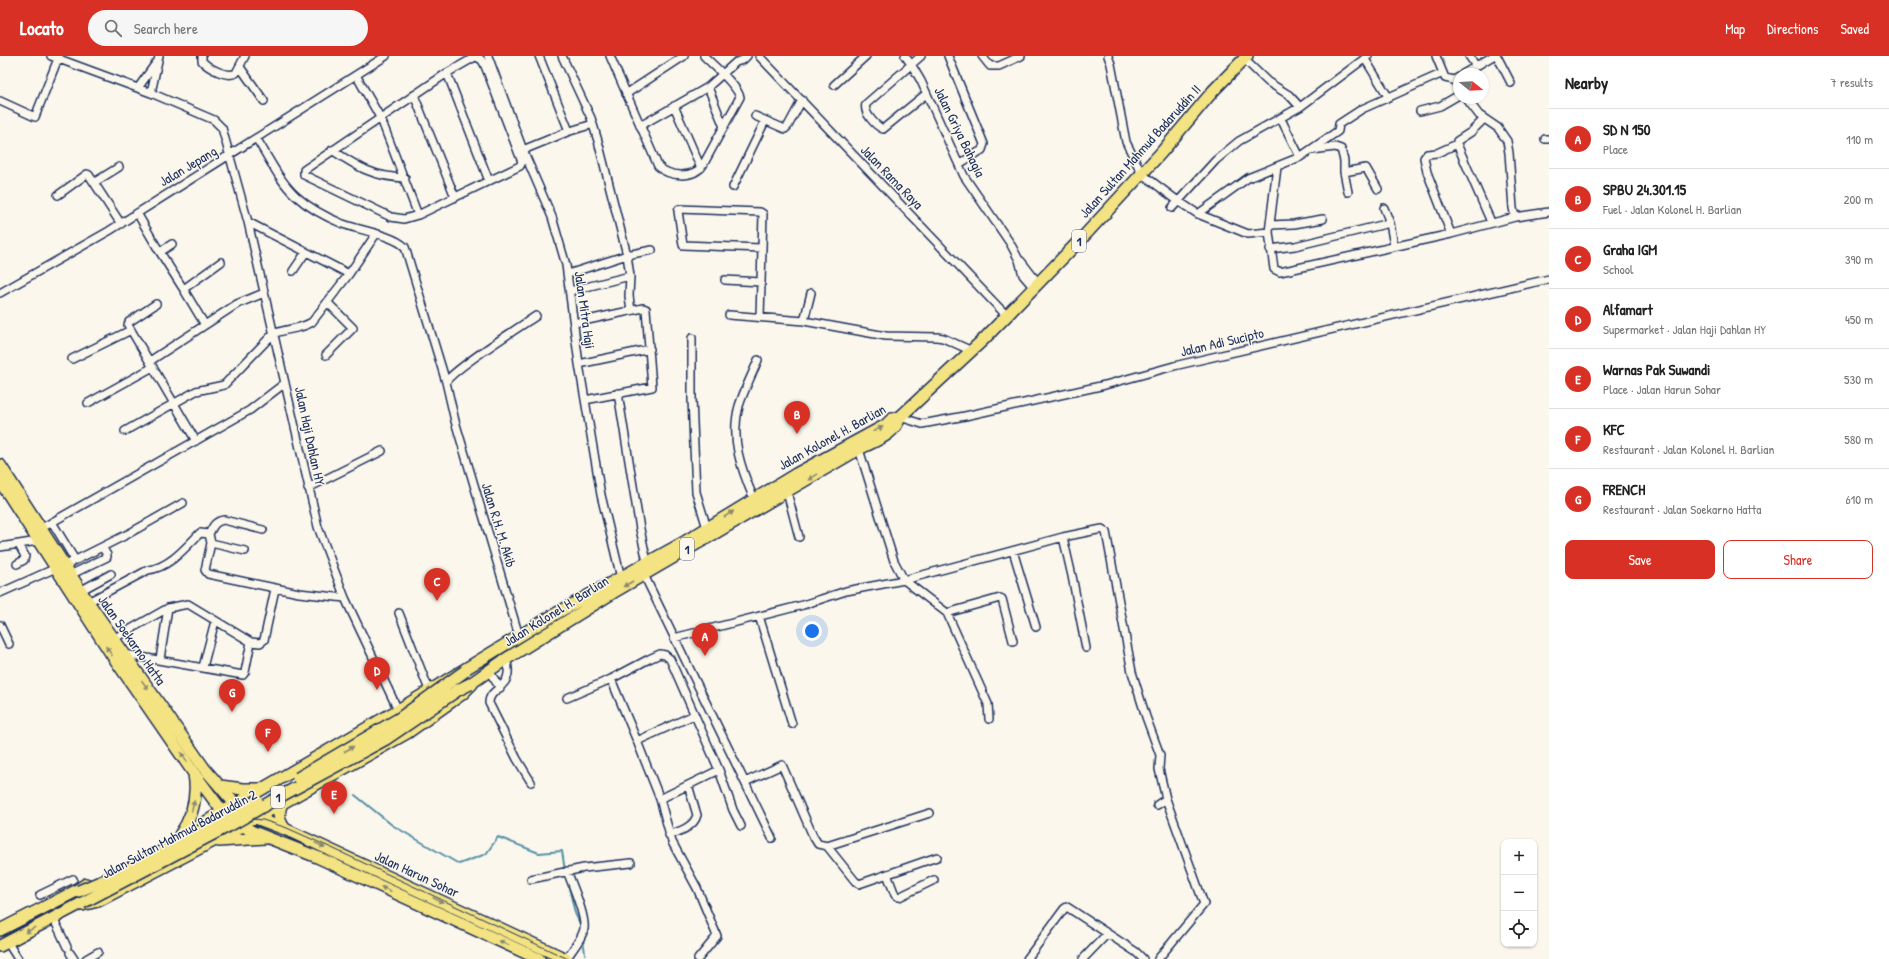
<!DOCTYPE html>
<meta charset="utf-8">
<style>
body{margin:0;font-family:"Patrick Hand",sans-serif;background:#f6f6f6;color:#222}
.controls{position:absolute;right:12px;bottom:12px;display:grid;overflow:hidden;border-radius:8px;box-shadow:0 1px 3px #0004}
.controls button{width:36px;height:36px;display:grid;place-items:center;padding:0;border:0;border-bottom:1px solid #e0e0e0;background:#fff;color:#222;font:20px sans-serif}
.compass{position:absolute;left:1453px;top:12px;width:36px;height:36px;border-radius:50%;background:#fff;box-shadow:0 1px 3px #0004;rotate:108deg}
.you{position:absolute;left:812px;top:575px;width:14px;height:14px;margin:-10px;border:3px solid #fff;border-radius:50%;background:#1a73e8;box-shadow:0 0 0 6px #1a73e833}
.badge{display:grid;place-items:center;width:26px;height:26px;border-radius:50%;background:#d93025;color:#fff;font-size:13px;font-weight:700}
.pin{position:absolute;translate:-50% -33px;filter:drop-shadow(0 1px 2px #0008)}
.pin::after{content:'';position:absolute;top:21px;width:14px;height:12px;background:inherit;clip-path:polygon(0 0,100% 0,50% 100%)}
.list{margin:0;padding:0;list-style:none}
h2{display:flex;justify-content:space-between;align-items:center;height:52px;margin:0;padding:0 16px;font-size:17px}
h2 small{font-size:13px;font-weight:400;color:#767676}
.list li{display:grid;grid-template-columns:26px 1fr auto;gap:12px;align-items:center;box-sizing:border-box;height:60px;padding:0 16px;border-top:1px solid #e0e0e0}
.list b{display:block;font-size:15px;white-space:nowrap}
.list p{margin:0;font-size:13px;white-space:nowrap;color:#767676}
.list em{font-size:13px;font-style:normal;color:#767676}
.actions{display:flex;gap:8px;padding:12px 16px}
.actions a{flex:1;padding:9px 0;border:1px solid #d93025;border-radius:8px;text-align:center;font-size:14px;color:#d93025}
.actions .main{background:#d93025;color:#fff}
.icon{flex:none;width:22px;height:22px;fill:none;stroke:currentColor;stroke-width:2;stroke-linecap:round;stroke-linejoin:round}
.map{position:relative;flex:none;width:1549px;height:903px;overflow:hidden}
header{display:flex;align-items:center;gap:24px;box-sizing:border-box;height:56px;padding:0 20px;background:#d93025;color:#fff}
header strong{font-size:19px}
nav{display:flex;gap:22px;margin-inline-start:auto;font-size:14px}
.search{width:280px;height:36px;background:#f6f6f6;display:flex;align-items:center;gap:10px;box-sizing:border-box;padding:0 14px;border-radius:22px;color:#767676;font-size:15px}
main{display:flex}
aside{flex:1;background:#fff}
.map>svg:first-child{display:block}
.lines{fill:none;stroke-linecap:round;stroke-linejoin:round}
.stream{stroke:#5790a7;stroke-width:2}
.minor-casing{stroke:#1b2f5e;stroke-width:10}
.highway-casing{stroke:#1b2f5e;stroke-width:14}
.minor{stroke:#fbf7ec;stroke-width:7}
.highway{stroke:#f4e382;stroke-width:11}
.tram{stroke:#1b2f5e;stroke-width:1}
.highway-bridge-casing{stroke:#1b2f5e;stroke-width:14;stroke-linecap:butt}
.highway-bridge{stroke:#f4e382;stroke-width:11}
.oneway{fill:#888970}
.labels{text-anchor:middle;stroke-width:3;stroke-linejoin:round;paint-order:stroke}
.shield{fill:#fbf7ec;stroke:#5e6b89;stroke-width:1}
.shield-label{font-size:13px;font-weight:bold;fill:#1b2f5e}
.street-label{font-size:14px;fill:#1b2f5e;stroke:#fbf7ec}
</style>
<header>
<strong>Locato</strong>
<div class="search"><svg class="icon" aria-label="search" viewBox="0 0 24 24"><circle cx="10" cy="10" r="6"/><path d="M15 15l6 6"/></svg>Search here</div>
<nav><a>Map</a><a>Directions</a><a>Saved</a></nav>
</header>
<main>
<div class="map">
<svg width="1549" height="903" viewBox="0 0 1549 903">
<rect width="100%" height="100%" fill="#fbf7ec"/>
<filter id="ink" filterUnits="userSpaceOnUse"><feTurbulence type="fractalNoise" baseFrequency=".025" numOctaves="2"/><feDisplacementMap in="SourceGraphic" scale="8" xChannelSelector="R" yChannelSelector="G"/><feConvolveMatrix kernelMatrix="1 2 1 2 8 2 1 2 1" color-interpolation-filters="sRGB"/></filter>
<g filter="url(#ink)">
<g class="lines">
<!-- stream -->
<path class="stream" d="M 355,739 L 392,769 L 459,808 L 486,798 L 498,781 L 539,797 L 562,795 L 565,815
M 567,823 L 575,857 L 581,870
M 583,882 L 585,898"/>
<defs>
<path id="minor" d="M 51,0 L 151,37 L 214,64 L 222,72 L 248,166 L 318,471 L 345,542 L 398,654
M 202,0 L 202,5 C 208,12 227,22 236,17 L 245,0
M 488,0 L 523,94 L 552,161 L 566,209 L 579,308 L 601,439 L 621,522
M 539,0 L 569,75
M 562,0 L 591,62 L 598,85 L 627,199 L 630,220 L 629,240 L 631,255
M 610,0 L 658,110 C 669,121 693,123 703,109 L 740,41 C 736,28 714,10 704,0
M 759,0 L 1006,259
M 905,0 L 911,8 L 921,25 L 964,120 L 1010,187 L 1019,204 L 1023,219 L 1034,232
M 921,0 L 866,48 C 863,57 876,70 883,73 L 926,38
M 948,0 L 984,88 L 982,94 L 959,108
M 982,0 L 990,10 L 999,10 L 1021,0
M 1108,0 L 1111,8 L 1126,86 L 1142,118 L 1178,145 L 1198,158 L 1248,178 L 1269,176 L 1274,213 L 1280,216 L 1451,178 L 1515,161
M 1436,0 L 1445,22 L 1454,24 L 1459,21
M 1469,0 L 1476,10
M 1497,0 L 1511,27
M 475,1 C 483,2 484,8 487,15 L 522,106 L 520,110 L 418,159 L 404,163 L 391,161 L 304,119 L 304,114 L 447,17 Z
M 1244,3 L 1268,26 L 1289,39 L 1300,51
M 1365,3 L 1389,42
M 240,11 L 264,45
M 447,17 L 489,125
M 1463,18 L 1493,0
M 356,19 L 381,63 L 418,159
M 1454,24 L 1459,31
M 834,29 L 866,0
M 708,31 L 724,71
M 138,32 L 156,7
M 151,37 L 159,0
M 626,38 L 684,0
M 414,39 L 455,141
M 1466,42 L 1479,59 L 1498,72 L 1507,85 L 1509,97 L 1513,152 L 1515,161 L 1549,156
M 0,45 L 35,61 L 59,0
M 674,50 L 701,112
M 1420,55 L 1440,50 L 1459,39
M 755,60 L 785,73 L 788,70 L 802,44
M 1281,63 L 1300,101 L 1338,75 L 1339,68 L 1362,53 L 1443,17
M 1484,63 L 1471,76 L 1457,85 L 1457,88 L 1491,166
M 640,70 L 708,31 L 736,6 L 743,4 L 747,0
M 256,82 C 268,100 279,125 296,140 C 308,151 326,161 343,168 C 359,174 393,179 405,191 L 446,326
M 1545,83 L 1549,83
M 332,94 C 358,111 373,121 405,122
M 523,94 L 567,76 L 593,68
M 1312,94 L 1335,91 L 1341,93 L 1344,105 L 1344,116 L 1366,112 L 1378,133
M 1344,116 L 1348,136
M 95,126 L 119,111
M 733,131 L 765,65
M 58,139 L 87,118 L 89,119 L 121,168
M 1172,152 L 1216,104 L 1239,85 L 1300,51 L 1368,0
M 1384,152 L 1390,167 L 1394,190
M 137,157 L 158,193 L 163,194 L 172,188
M 1198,158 L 1248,122 L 1300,101
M 1270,169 L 1294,168 L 1323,163
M 1269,176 L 1277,111
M 1451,178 L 1427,116 L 1424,102 L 1427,98 L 1437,97 L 1457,88
M 158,193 L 184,234
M 1270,193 L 1295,190 L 1390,167
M 1021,205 L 1038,227
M 293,215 L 306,196
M 349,218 L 376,178
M 568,218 L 627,199 L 652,194
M 725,224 L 761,226
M 570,235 L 630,220
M 0,237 L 109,175 L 386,0
M 156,248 L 129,266 L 128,269 L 196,385
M 729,259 L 804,265 L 886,280 L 937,281 L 943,282 L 972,295
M 760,261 L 763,158 L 760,156 L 679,153 L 678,155 L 683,189 L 761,192
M 804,265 L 811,237
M 574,267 L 643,252 L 646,253 L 652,331 L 585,344
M 205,269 L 184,234 L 185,232 L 221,206
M 692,282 L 692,343 L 696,436 L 707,472
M 326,299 L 353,272 L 328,247
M 72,303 L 131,274
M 150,305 L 237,248 L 264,237
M 579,308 L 650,293
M 618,337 L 640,473 L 647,506
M 88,347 L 153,311
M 900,361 L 922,368 L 965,360 L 1105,329 L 1174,310 L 1549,223
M 125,375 L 196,335 L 224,329 L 273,278 C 286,272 300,274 312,266 L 349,218 L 248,166
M 858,390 L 894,505 L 904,524 L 947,557 L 988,648 L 989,663
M 308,432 L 382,395
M 787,436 L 799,481
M 754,443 C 741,413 730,382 739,350 C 744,334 752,319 758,304
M 52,466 L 75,504
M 40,473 L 250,354 L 285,327
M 209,478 C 213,470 215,465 224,464 L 263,474
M 1063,481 L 1072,520 L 1086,592
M 211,487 L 245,495
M 0,491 L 38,485
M 1013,495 L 1036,571
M 17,508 L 24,504 L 25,500 L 19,489
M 64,510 L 128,478 L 183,447
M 70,519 L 107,501 L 107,499 L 104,494
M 644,519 L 772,782
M 80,535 L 111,518
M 0,537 L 56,512
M 88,546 L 148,514 C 169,512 186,491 200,477 L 209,478 L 211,487 L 205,514 L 208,518 L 299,537 L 345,542
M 399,557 L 429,634
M 947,557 L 1000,542 L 1002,543 L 1013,585
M 759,560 L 792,668
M 0,569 L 9,588
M 519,580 L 455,365 L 446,326 C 452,314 521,270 536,260
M 674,582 L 803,549 L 846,535 L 904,524 L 1063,481 L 1102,473 L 1106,476 L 1132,616 L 1146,661 L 1160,699 L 1159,713 L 1166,743 L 1157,749
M 113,583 L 168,552 L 188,548 L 251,586 L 260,587 L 264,584 L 275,533
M 124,598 L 243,619 L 245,616 L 251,586
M 160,603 L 168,552
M 506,603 C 516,633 489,630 489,647 L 517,703 L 531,726
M 203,611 L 215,565
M 489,615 L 500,632
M 567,642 L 611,623 L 649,603 L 660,598 L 665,599 L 670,603 L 719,714 L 660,743 L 637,685 L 611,623
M 637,685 L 694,659
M 719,714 L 733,754 L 741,770
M 745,726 L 782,709 L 813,780 L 818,788 L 827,790 L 930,757
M 660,743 L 672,786 L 697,832 L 717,880 L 698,903
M 669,779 C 680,775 694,771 697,759 L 688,729
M 827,790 L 855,825 L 859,828 L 937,801
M 887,818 L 895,839 L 899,841 L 934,824
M 531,823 L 584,812 L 631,807
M 40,839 L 73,823
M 53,861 L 67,891
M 8,887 L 18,903
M 70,897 L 74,903
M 86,903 L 98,896
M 566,903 C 572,894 582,883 584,873 C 586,860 572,828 567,815
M 1027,903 L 1064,853 L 1067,851 L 1136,896 L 1143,903
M 1083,903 L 1107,878
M 1158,903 L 1204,848 L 1166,743"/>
<path id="highway" d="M 0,409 L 88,546 L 204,712 L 235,748 L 256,762 L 285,773 L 566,903
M 0,425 L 110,596 L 193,716 L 223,756 L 251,775 L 317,801 L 539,903
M 470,628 L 506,603 L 614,536 L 859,393 C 876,384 894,380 900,361
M 220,730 L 243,733 L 259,733
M 282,747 C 278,757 278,764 285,773
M 250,763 L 256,762 L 407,677 L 462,638 L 472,628
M 180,779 C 193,760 198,741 194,718
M 183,779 L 398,654 L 557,557 L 686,485 L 796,418 L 886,369 L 892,363 L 900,361 L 984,283 L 1084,180 L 1160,98 L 1213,35 L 1247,0
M 219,785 L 266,782
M 82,849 L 98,845 L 242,770
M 0,874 L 74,836 L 86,828
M 0,890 L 82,847"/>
</defs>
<!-- minor casing -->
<use href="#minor" class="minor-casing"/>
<!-- highway casing -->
<use href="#highway" class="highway-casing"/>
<!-- minor -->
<use href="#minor" class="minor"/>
<!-- highway -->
<use href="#highway" class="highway"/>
<!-- tram -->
<path class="tram" d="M 0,881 L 155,802 L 212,772 L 233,765 L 253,763 L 263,764 L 287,772 L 334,793 L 568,903"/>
<defs>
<path id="highway-bridge" d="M 298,722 L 400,662 L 465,615
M 79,835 L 119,818 L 257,745
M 82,847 L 236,766 L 279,741 L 386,683 L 458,634 L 470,628"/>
</defs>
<!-- highway-bridge casing -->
<use href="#highway-bridge" class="highway-bridge-casing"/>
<!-- highway-bridge -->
<use href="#highway-bridge" class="highway-bridge"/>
</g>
<!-- one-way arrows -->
<defs><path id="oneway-solid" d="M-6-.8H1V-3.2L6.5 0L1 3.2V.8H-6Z"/></defs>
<g class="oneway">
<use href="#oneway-solid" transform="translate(878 373) rotate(-26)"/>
<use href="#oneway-solid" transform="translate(813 421) rotate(148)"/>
<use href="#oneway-solid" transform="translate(729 458) rotate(-32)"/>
<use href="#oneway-solid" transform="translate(628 528) rotate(150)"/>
<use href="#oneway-solid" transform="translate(109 595) rotate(-124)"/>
<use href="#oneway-solid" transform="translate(145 629) rotate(55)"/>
<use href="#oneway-solid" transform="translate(349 693) rotate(-30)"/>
<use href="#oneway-solid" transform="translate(184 701) rotate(-124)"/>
<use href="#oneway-solid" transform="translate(193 750) rotate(-76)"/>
<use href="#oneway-solid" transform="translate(320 789) rotate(25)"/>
<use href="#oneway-solid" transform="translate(386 833) rotate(-155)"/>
<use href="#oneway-solid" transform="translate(438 844) rotate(25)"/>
<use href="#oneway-solid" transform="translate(30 874) rotate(151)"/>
<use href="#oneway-solid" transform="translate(504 887) rotate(-156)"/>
</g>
</g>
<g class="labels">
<!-- shield labels -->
<g class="shield">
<rect x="1072" y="174" width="14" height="22" rx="3"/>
<rect x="680" y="482" width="14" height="22" rx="3"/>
<rect x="271" y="730" width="14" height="22" rx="3"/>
</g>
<g class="shield-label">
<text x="1079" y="190">1</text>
<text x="687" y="498">1</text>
<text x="278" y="746">1</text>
</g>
<!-- street labels -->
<g class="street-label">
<text transform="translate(960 76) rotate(64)" y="5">Jalan Griya Bahagia</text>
<text transform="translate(1140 95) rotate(-48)" y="5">Jalan Sultan Mahmud Badaruddin II</text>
<text transform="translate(188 110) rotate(-31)" y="5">Jalan Jepang</text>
<text transform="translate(892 121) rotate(46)" y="5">Jalan Rama Raya</text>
<text transform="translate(585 254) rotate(82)" y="5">Jalan Mitra Haji</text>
<text transform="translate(1222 286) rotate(-13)" y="5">Jalan Adi Sucipto</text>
<text transform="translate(310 380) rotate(78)" y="5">Jalan Haji Dahlan HY</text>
<text transform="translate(832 381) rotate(-29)" y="5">Jalan Kolonel H. Barlian</text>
<text transform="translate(499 469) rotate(73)" y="5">Jalan R.H. M. Akib</text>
<text transform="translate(556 555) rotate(-32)" y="5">Jalan Kolonel H. Barlian</text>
<text transform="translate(132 584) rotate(55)" y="5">Jalan Soekarno Hatta</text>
<text transform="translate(179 778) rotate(-28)" y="5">Jalan Sultan Mahmud Badaruddin 2</text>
<text transform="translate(417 818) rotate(25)" y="5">Jalan Harun Sohar</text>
</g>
</g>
</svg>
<div class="controls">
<button>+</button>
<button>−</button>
<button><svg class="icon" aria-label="locate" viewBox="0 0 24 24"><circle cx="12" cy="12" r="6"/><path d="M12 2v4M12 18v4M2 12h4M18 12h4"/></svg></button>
</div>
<svg class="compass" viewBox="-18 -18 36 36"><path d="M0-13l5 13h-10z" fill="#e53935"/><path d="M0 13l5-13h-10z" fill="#767676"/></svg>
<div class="you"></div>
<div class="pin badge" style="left:705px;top:600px">A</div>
<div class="pin badge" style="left:797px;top:378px">B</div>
<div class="pin badge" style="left:437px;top:545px">C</div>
<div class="pin badge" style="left:377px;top:634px">D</div>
<div class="pin badge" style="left:334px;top:758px">E</div>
<div class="pin badge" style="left:268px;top:696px">F</div>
<div class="pin badge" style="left:232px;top:656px">G</div>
</div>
<aside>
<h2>Nearby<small>7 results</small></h2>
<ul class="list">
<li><span class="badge">A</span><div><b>SD N 150</b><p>Place</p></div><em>110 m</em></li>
<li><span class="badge">B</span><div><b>SPBU 24.301.15</b><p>Fuel · Jalan Kolonel H. Barlian</p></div><em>200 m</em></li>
<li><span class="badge">C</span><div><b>Graha IGM</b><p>School</p></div><em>390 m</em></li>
<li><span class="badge">D</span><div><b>Alfamart</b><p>Supermarket · Jalan Haji Dahlan HY</p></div><em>450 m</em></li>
<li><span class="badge">E</span><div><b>Warnas Pak Suwandi</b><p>Place · Jalan Harun Sohar</p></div><em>530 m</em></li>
<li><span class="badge">F</span><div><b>KFC</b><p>Restaurant · Jalan Kolonel H. Barlian</p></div><em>580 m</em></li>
<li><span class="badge">G</span><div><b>FRENCH</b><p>Restaurant · Jalan Soekarno Hatta</p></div><em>610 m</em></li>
</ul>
<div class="actions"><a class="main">Save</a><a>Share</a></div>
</aside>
</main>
